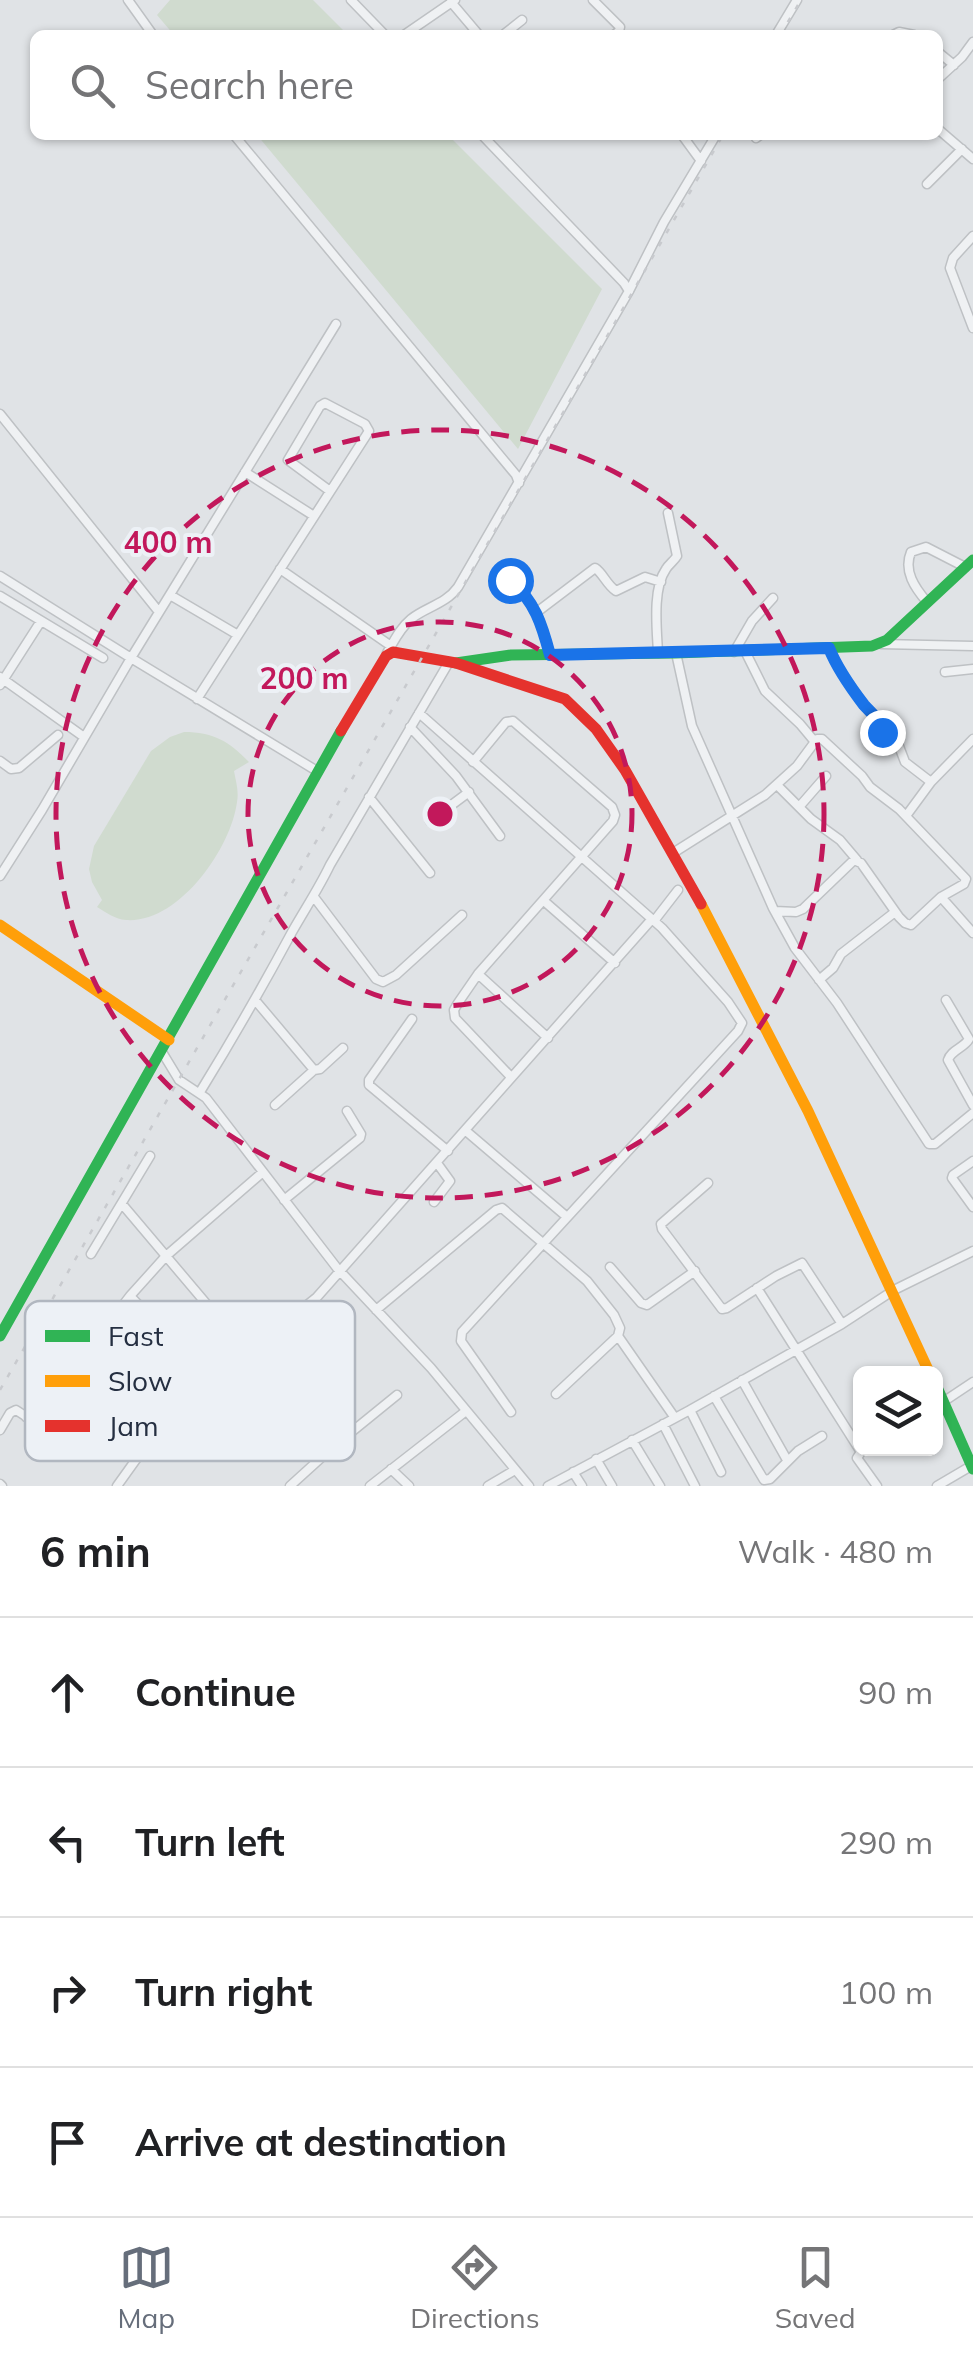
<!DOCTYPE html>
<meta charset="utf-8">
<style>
body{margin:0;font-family:Mulish,sans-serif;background:#f2f2f2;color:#202124}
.controls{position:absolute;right:30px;bottom:30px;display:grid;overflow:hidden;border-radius:15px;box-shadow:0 2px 8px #0004}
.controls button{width:90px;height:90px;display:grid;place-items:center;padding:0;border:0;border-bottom:2px solid #e0e0e0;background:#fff;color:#202124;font:50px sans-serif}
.stop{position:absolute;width:30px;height:30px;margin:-22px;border:8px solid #1a73e8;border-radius:50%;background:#fff}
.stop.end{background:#1a73e8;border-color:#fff;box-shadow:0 2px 10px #0008}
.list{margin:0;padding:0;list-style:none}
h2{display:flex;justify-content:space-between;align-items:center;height:130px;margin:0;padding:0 40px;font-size:42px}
h2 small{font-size:32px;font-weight:400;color:#757577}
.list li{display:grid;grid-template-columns:65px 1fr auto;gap:30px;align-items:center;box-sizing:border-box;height:150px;padding:0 40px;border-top:2px solid #e0e0e0}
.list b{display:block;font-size:38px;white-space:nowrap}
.list em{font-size:32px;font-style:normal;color:#757577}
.icon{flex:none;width:55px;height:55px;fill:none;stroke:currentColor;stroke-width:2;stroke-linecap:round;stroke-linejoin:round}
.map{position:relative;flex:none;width:973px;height:1486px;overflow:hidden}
.search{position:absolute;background:#fff;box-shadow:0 2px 8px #0004;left:30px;right:30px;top:30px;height:110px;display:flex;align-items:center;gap:25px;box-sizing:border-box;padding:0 35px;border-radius:15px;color:#757577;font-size:38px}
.sheet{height:730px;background:#fff}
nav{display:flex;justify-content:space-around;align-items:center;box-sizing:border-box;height:140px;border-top:2px solid #e0e0e0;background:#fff;font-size:28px;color:#757577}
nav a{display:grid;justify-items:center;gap:5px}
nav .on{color:#666e7b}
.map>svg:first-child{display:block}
.green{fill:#d0dbcf}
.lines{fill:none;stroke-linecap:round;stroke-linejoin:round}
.street-casing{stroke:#bec1c4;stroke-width:11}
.street{stroke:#eff1f3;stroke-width:8}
.fast{stroke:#30b455;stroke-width:11}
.slow{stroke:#ff9f0a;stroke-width:11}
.jam{stroke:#e5322d;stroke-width:11}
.rail{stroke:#c8cace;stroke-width:2.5;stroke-dasharray:5 10;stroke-linecap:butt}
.route{stroke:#1a73e8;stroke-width:12}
.ring{fill:none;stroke:#c2185b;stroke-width:5;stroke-dasharray:18 12}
.key{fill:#edf1f6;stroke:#b1b7c0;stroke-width:2.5}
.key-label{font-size:28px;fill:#252f41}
.centre{fill:#c2185b;stroke:#edf1f6;stroke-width:5}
.ring-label{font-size:30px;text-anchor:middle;font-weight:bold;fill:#c2185b;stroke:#edf1f6;stroke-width:8;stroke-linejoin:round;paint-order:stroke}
</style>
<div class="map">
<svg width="973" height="1486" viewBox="0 0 973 1486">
<rect width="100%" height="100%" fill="#e0e3e6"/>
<!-- green -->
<path class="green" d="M 170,0 L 313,0 L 348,35 L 174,35 L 157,15 Z
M 257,135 L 448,135 L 602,289 L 518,449 Z
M 184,732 C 213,732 229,741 249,762 L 234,771 C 236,782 239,791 237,802 C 231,849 178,924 126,920 C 115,919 107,913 97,907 L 102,900 L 92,882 L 89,869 L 94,846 L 151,751 L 170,737 Z"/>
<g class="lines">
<defs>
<path id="street" d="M 128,0 L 153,35
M 351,0 L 385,35
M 593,0 L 620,27 L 619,31 L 614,35
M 451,2 L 479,35
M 404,35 L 455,0
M 503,35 L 522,20
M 776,35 L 797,0
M 893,35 L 899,32 L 914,35
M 938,52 L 954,65
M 938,79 L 962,57 L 973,42
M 938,129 L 973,159
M 234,135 L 516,475 L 519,483
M 482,135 L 624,283 L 629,291
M 682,135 L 701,161
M 756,138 L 760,135
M 927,184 L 962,149
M 973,236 L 953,258 L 950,268 L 973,328
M 0,414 L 159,612
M 245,472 L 314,516
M 280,569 L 391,646
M 0,576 L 131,658 L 42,810 L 0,876
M 510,580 C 535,601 542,625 550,655
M 170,595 L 238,635
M 0,596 L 103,658
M 927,602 C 915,588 903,571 911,552 L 926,547 L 965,567
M 537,612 L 595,568 C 603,573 606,584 616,591 L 645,577 L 661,582
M 881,644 L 973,646
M 829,648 C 837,668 852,689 865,706 C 873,716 880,721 883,734 L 897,741 L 905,762 L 931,782
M 745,651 L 765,691 L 800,724 L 815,742
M 734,652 L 752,621 L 773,598
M 387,653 C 394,641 400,628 411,619 C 426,607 446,604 458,587 L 629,291 L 664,222 L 716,135
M 658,653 C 657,630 652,589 666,569 C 669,564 674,561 677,556 L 668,513
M 676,653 L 692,726 L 773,908 L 795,948 L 837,1003 L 929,1144 L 935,1144 L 973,1113
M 945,672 L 973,669
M 0,677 L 84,737
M 0,685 L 41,621
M 197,699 L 369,431 L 365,424 L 325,403 L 320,406 L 288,460 L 330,491
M 419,713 L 662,928 L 728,1002 L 742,1023 L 738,1031 L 462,1332 L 461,1341 L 511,1412
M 410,727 L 456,776 L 500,836
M 0,761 L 11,769 L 19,768 L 58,735
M 473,762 L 506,722 L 513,721 L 612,807 L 615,815 L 613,821 L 478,974 L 458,1003 L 454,1010 L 455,1018 L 511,1077
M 317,771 L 131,658 L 336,324
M 777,785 L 811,819 L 840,840 L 857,860
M 369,797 L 430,873
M 799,807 L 826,776
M 906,816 L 931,782 L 973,739
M 430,821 L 469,792
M 673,853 L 765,795 L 797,766 L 817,739 L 822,739 L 862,776 L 870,787 L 899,809 L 966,879 L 964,884 L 941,897 L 911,925 L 905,923 L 899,917 L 861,863 L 854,860 L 803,909 L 796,912 L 775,911
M 314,897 L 376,979 L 383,982 L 396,975 L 462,915
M 941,897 L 973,933
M 544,901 L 615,963
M 654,921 L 678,890
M 478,974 L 548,1038
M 819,980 L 833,968 L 841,954 L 895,912
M 255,1000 L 314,1070 L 320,1069 L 343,1048
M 946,1000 L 969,1039 C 964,1048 951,1050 948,1060 L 973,1105
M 412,1019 L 369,1080 L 369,1085 L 448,1151
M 162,1052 L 179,1080 L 206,1098 L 337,1268 L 431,1368 L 529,1486
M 200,1092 C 232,1040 263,986 292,932 C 305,909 319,888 330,865 L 449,662
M 275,1105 L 314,1070
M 466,1131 L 567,1217
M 973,1161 L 953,1175 L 952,1178 L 973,1207
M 708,1183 L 661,1224 L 662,1229 L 722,1309 L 727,1308 L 776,1276 L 802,1263 L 842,1324
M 284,1200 L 360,1138 L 361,1134 L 347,1111
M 434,1202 L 450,1181 L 437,1163
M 122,1204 L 248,1353
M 91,1254 L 150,1156
M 610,1267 L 641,1303 L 647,1305 L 695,1271
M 757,1288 L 861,1452 L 857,1458 L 877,1486
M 130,1296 L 195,1362
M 376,1310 L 496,1210 L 502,1208 L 587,1281 L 614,1315 L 620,1328 L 618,1336 L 556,1394
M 618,1336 L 675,1418
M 742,1380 L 787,1460
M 714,1396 L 764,1480 L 770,1479 L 798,1451 L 822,1436
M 943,1402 L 973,1382
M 690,1410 L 721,1472
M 26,1417 L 55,1378
M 663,1424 L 695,1486
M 0,1430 L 10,1413 L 16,1410 L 50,1432
M 149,1438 L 77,1373 L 76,1366 L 130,1296 L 166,1256 L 263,1172
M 632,1440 L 660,1486
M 596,1459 L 612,1486
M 391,1469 L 409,1486
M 573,1472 L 582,1486
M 0,1484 L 2,1486
M 117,1486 L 165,1419 L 317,1297 L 652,919
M 290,1486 L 333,1447 L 397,1395
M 370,1486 L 466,1411
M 488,1486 L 515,1470
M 548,1486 L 690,1410 L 842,1324 L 894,1290 L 973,1251
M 937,1486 L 971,1466"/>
</defs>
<!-- street casing -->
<use href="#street" class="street-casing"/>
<!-- street -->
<use href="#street" class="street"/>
<!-- fast -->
<path class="fast" d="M 456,663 L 511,655 L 675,653 L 872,646 L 887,640 L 973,560
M 0,1336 L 341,731
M 936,1385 L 973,1469"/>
<!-- slow -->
<path class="slow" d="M 701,904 L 808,1111 L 930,1374
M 0,925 L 169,1040"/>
<!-- jam -->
<path class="jam" d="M 341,731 L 386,656 L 393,652 L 456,663 L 565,699 L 596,729 L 625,770 L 701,904"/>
<!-- rail -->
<path class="rail" d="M 780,35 L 801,0
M 0,1390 L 723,135"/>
</g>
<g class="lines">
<!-- route -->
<path class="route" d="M 510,580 C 535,601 542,625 550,655 L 829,648 C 837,668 851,688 864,705 C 872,714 880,719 882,732"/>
</g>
<!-- distance rings -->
<g class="ring">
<circle cx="440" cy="814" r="192"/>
<circle cx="440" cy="814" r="384"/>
</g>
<!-- legend -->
<rect x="25" y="1301" width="330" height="160" rx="15" class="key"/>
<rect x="45" y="1330" width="45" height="12" fill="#30b455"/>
<rect x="45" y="1375" width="45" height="12" fill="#ff9f0a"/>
<rect x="45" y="1420" width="45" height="12" fill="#e5322d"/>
<g class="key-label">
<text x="108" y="1346">Fast</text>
<text x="108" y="1391">Slow</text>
<text x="108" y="1436">Jam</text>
</g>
<circle cx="440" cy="814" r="15" class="centre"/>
<g class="ring-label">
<text x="168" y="553">400 m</text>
<text x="304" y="689">200 m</text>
</g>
</svg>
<div class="controls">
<button><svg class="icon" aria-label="layers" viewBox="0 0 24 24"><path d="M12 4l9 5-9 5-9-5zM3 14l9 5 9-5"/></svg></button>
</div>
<div class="stop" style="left:510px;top:580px"></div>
<div class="stop end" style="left:882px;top:732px"></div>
<div class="search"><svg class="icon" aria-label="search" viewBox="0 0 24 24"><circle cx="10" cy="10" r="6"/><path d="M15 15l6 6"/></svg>Search here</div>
</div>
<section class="sheet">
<h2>6 min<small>Walk · 480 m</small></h2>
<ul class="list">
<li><svg class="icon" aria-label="ahead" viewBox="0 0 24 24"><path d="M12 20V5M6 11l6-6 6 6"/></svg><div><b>Continue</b></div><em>90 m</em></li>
<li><svg class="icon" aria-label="left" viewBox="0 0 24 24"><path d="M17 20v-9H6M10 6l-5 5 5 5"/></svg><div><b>Turn left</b></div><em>290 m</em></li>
<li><svg class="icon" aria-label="right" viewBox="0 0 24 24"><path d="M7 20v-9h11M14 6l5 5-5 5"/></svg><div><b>Turn right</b></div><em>100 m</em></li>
<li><svg class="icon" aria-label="arrive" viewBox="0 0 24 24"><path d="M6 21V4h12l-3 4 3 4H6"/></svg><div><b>Arrive at destination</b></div></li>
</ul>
</section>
<nav>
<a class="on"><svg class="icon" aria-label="map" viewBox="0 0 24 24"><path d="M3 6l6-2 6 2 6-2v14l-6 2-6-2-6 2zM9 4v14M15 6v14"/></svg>Map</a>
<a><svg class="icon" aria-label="directions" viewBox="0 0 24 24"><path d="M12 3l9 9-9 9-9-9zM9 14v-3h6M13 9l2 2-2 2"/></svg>Directions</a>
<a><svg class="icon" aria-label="saved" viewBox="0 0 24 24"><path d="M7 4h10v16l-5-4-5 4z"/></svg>Saved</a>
</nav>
